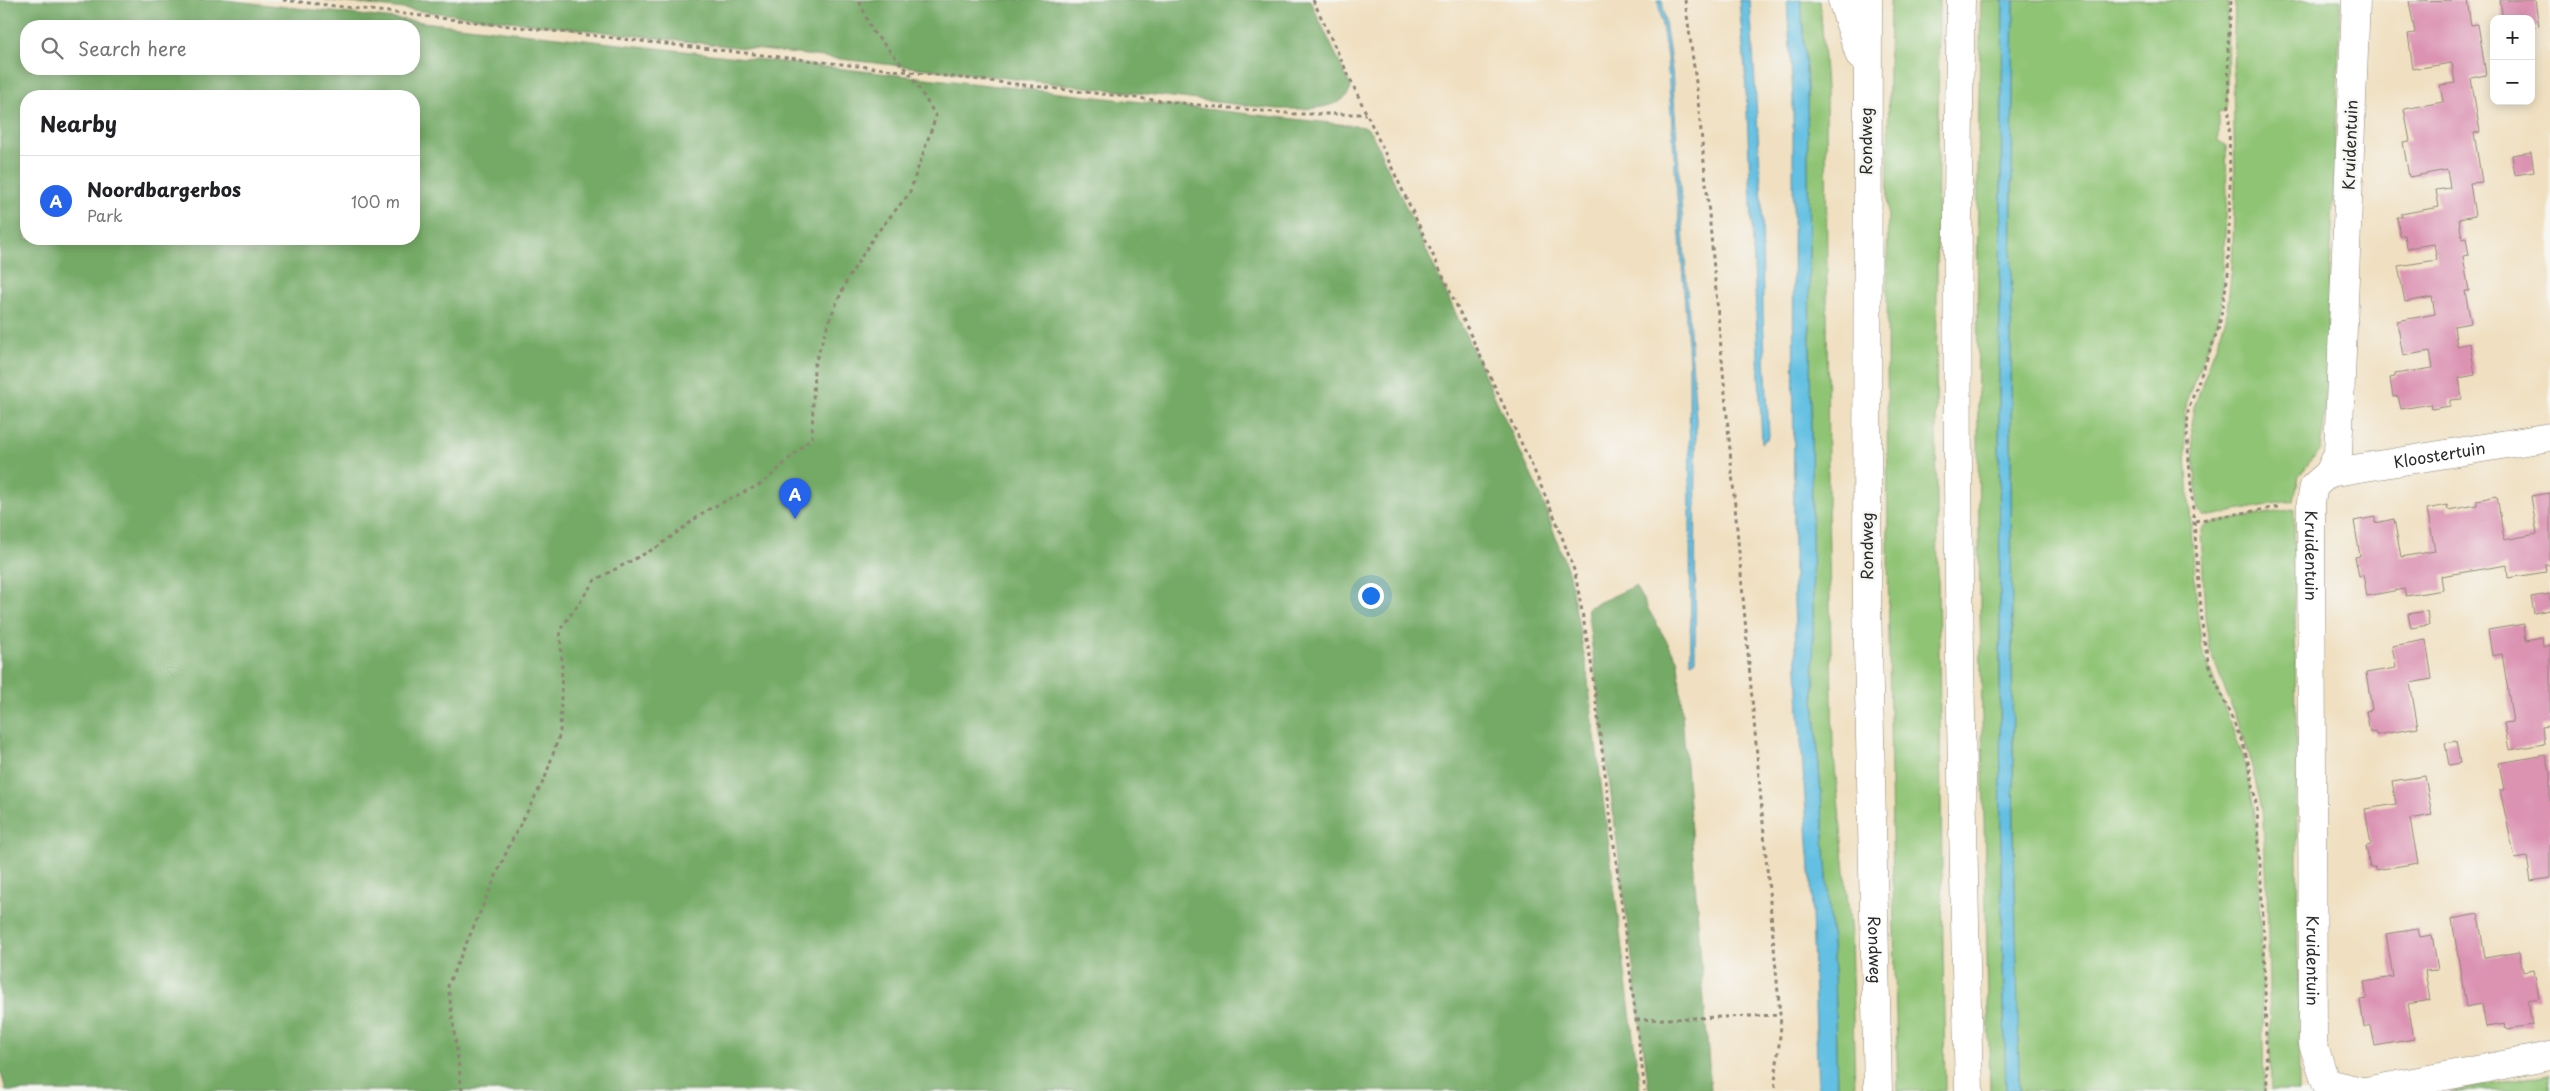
<!DOCTYPE html>
<meta charset="utf-8">
<style>
body{margin:0;font-family:"Playpen Sans",sans-serif;background:#f6f6f6;color:#202124}
.controls{position:absolute;right:15px;top:15px;display:grid;overflow:hidden;border-radius:10px;box-shadow:0 2px 12px #0003}
.controls button{width:45px;height:45px;display:grid;place-items:center;padding:0;border:0;border-bottom:1px solid #e0e0e0;background:#fff;color:#202124;font:25px sans-serif}
.you{position:absolute;left:1370px;top:595px;width:18px;height:18px;margin:-12px;border:4px solid #fff;border-radius:50%;background:#1a73e8;box-shadow:0 0 0 8px #1a73e833}
.badge{display:grid;place-items:center;width:32px;height:32px;border-radius:50%;background:#2563eb;color:#fff;font-size:16px;font-weight:700}
.pin{position:absolute;translate:-50% -41px;filter:drop-shadow(0 1px 2px #0008)}
.pin::after{content:'';position:absolute;top:26px;width:18px;height:15px;background:inherit;clip-path:polygon(0 0,100% 0,50% 100%)}
.list{margin:0;padding:0;list-style:none}
h2{display:flex;justify-content:space-between;align-items:center;height:65px;margin:0;padding:0 20px;font-size:21px}
h2 small{font-size:16px;font-weight:400;color:#757577}
.list li{display:grid;grid-template-columns:32px 1fr auto;gap:15px;align-items:center;box-sizing:border-box;height:90px;padding:0 20px;border-top:1px solid #e0e0e0}
.list b{display:block;font-size:19px;white-space:nowrap}
.list p{margin:0;font-size:16px;white-space:nowrap;color:#757577}
.list em{font-size:16px;font-style:normal;color:#757577}
.icon{flex:none;width:28px;height:28px;fill:none;stroke:currentColor;stroke-width:2;stroke-linecap:round;stroke-linejoin:round}
.map{position:relative;flex:none;width:2550px;height:1091px;overflow:hidden}
.search{position:absolute;background:#fff;box-shadow:0 2px 12px #0003;left:20px;top:20px;width:400px;height:55px;display:flex;align-items:center;gap:12px;box-sizing:border-box;padding:0 18px;border-radius:20px;color:#757577;font-size:19px}
.panel{position:absolute;background:#fff;box-shadow:0 2px 12px #0003;left:20px;top:90px;width:400px;height:155px;border-radius:20px}
.map>svg:first-child{display:block}
.green{fill:#90c475;stroke:#5e7850}
.forest{fill:#74aa66;stroke:#506a48;fill-rule:evenodd}
.water{fill:#64c0e2;stroke:#487686}
.building{fill:#dc93b2}
.lines{fill:none;stroke-linecap:round;stroke-linejoin:round}
.minor-casing{stroke:#8e8676;stroke-width:29}
.primary-casing{stroke:#8e8676;stroke-width:29}
.path{stroke:#8e8676;stroke-width:3;stroke-dasharray:4 4;stroke-linecap:butt}
.minor{stroke:#fff;stroke-width:28}
.primary{stroke:#fff;stroke-width:28}
.labels{text-anchor:middle;stroke-width:5;stroke-linejoin:round;paint-order:stroke}
.street-label{font-size:16px;fill:#2b2b2b;stroke:#f6f6f2}
</style>
<div class="map">
<svg width="2550" height="1091" viewBox="0 0 2550 1091">
<rect width="100%" height="100%" fill="#f6f6f2"/>
<filter id="ink" filterUnits="userSpaceOnUse"><feTurbulence type="fractalNoise" baseFrequency=".02" numOctaves="2"/><feDisplacementMap in="SourceGraphic" scale="10" xChannelSelector="R" yChannelSelector="G"/><feConvolveMatrix kernelMatrix="1 2 1 2 8 2 1 2 1" color-interpolation-filters="sRGB"/></filter>
<filter id="wash" filterUnits="userSpaceOnUse"><feTurbulence type="fractalNoise" baseFrequency=".0096" numOctaves="4" result="noise"/><feDisplacementMap in="SourceGraphic" scale="20" xChannelSelector="R" yChannelSelector="G"/><feGaussianBlur stdDeviation="1.12" result="paint"/><feColorMatrix in="noise" values="0 0 0 0 0 0 0 0 0 0 0 0 0 0 0 0 0 1.4 0 .05"/><feComposite in="paint" operator="in"/></filter>
<g filter="url(#wash)">
<rect width="100%" height="100%" fill="#f0e0c1"/>
<!-- green -->
<path class="green" d="M 1801,0 L 1820,0 L 1826,89 L 1828,508 L 1833,746 L 1851,935 L 1855,1091 L 1837,1091 L 1834,973 L 1814,699 L 1807,88 Z
M 1890,0 L 1939,0 L 1936,428 L 1945,1091 L 1898,1091 C 1888,727 1884,364 1890,0 Z
M 1981,0 L 2003,0 L 1999,391 L 2001,874 L 2006,1091 L 1990,1091 C 1982,727 1972,364 1981,0 Z
M 2014,0 L 2228,0 L 2227,101 L 2225,111 L 2218,112 L 2218,141 L 2226,145 L 2227,198 L 2221,305 L 2212,337 L 2187,399 L 2184,429 L 2197,609 L 2202,649 L 2243,756 L 2254,807 L 2259,867 L 2264,1091 L 2019,1091 C 2010,727 2009,364 2014,0 Z
M 2235,0 L 2341,0 L 2324,424 L 2320,449 L 2299,476 L 2294,500 L 2205,517 L 2198,510 L 2191,424 L 2194,407 L 2226,318 L 2232,267 L 2235,187 L 2233,72 Z
M 2294,509 L 2299,1091 L 2271,1091 L 2267,886 L 2262,809 L 2247,747 L 2210,650 L 2205,617 L 2201,529 L 2206,524 Z
M 2550,1074 L 2550,1091 L 2450,1091 Z"/>
<!-- forest -->
<path class="forest" d="M 0,0 L 225,0 L 1366,127 L 1371,132 L 1541,496 L 1569,574 L 1586,665 L 1640,1091 L 6,1091 L 0,1069 ZM 414,26 L 414,69 L 26,69 L 26,26 ZM 414,96 L 414,239 L 26,239 L 26,96 Z
M 325,0 L 1310,0 L 1351,87 C 1346,112 1297,109 1277,109 Z
M 1635,586 L 1678,661 L 1711,1091 L 1649,1091 L 1587,608 Z"/>
<!-- water -->
<path class="water" d="M 1658,0 L 1662,0 L 1672,71 L 1696,418 L 1695,661 L 1691,663 L 1689,360 L 1667,57 Z
M 1739,0 L 1750,0 L 1762,201 L 1763,314 L 1769,437 L 1762,443 L 1745,69 Z
M 1787,0 L 1801,0 L 1807,88 L 1814,699 L 1834,973 L 1837,1091 L 1818,1091 L 1811,883 L 1799,713 L 1794,602 L 1793,97 Z
M 2003,0 L 2014,0 C 2010,280 2010,559 2014,839 C 2015,923 2019,1007 2019,1091 L 2006,1091 L 2001,874 L 1999,391 Z"/>
<g id="blocks">
<!-- building -->
<path class="building" d="M 2467,0 L 2471,25 L 2478,24 L 2486,75 L 2471,78 L 2480,132 L 2474,133 L 2482,182 L 2470,183 L 2475,216 L 2459,219 L 2462,239 L 2466,238 L 2469,255 L 2463,256 L 2469,291 L 2465,291 L 2471,323 L 2454,326 L 2457,346 L 2470,343 L 2475,375 L 2459,378 L 2462,399 L 2450,400 L 2450,406 L 2432,409 L 2431,404 L 2401,409 L 2398,396 L 2393,397 L 2390,378 L 2395,377 L 2395,374 L 2433,368 L 2430,351 L 2403,356 L 2397,321 L 2435,314 L 2432,297 L 2405,302 L 2398,266 L 2437,260 L 2434,244 L 2407,248 L 2405,235 L 2400,236 L 2397,217 L 2402,217 L 2401,214 L 2439,207 L 2436,190 L 2450,188 L 2447,170 L 2409,177 L 2403,142 L 2410,141 L 2404,109 L 2443,102 L 2440,85 L 2455,83 L 2452,63 L 2413,69 L 2408,34 L 2415,33 L 2409,1 Z
M 2500,0 L 2535,0 L 2539,26 L 2531,28 L 2531,19 L 2503,19 Z
M 2531,152 L 2534,172 L 2515,175 L 2512,155 Z
M 2550,493 L 2550,565 L 2545,565 L 2546,572 L 2508,578 L 2507,565 L 2441,576 L 2443,590 L 2406,596 L 2404,589 L 2367,596 L 2363,575 L 2359,576 L 2355,557 L 2360,556 L 2354,521 L 2375,517 L 2375,523 L 2394,519 L 2401,557 L 2435,551 L 2427,509 L 2447,505 L 2448,510 L 2477,505 L 2477,500 L 2497,496 L 2504,540 L 2537,534 L 2531,496 Z
M 2550,594 L 2550,610 L 2534,613 L 2531,597 Z
M 2427,611 L 2429,625 L 2411,628 L 2408,614 Z
M 2524,624 L 2526,640 L 2542,637 L 2543,647 L 2550,645 L 2550,726 L 2542,727 L 2544,744 L 2509,750 L 2504,723 L 2513,722 L 2502,654 L 2492,656 L 2488,630 Z
M 2426,640 L 2432,679 L 2410,683 L 2418,728 L 2376,735 L 2375,731 L 2370,732 L 2366,711 L 2372,710 L 2366,673 L 2396,668 L 2392,646 Z
M 2456,741 L 2460,763 L 2449,765 L 2445,743 Z
M 2546,755 L 2550,772 L 2550,878 L 2531,881 L 2527,857 L 2515,859 L 2500,790 L 2504,790 L 2499,763 Z
M 2425,776 L 2432,815 L 2410,819 L 2418,863 L 2376,870 L 2375,867 L 2370,867 L 2366,846 L 2371,845 L 2365,809 L 2396,804 L 2392,781 Z
M 2478,914 L 2485,958 L 2519,952 L 2523,972 L 2534,970 L 2539,998 L 2528,1000 L 2532,1025 L 2506,1029 L 2505,1024 L 2486,1027 L 2482,1004 L 2466,1007 L 2452,919 Z
M 2418,929 L 2420,937 L 2432,935 L 2438,970 L 2425,971 L 2430,1000 L 2408,1004 L 2414,1039 L 2375,1046 L 2371,1026 L 2364,1028 L 2360,1000 L 2367,999 L 2364,982 L 2393,977 L 2386,934 Z"/>
</g>
</g>
<g filter="url(#ink)">
<use href="#blocks" fill-opacity="0" stroke="#8e8676" stroke-width="1"/>
<g class="lines">
<defs>
<g id="minor">
<path id="s1" d="M 2356,0 L 2338,453 L 2329,473 L 2314,486 L 2311,502 L 2313,1044 L 2326,1083 L 2361,1091"/>
<path id="s2" d="M 2329,473 L 2550,437"/>
<path d="M 2366,1091 L 2550,1056"/>
</g>
<g id="primary">
<path d="M 1842,0 L 1860,56"/>
<path id="s3" d="M 1868,0 L 1867,601 L 1878,1091"/>
<path d="M 1961,0 C 1953,364 1960,728 1969,1091"/>
</g>
</defs>
<!-- minor casing -->
<use href="#minor" class="minor-casing"/>
<!-- primary casing -->
<use href="#primary" class="primary-casing"/>
<!-- path -->
<path class="path" d="M 283,0 L 1207,106 L 1296,114 L 1366,114
M 1313,0 L 1534,470 L 1557,523 L 1575,573 L 1581,606 L 1591,662 L 1645,1091
M 1685,0 L 1697,90 L 1710,224 L 1781,1026 L 1774,1091
M 2231,0 L 2228,49 L 2230,185 L 2228,274 L 2219,327 L 2188,410 L 2187,436 L 2203,633 L 2209,665 L 2243,744 L 2251,773 L 2257,810 L 2264,937 L 2267,1091
M 2195,521 L 2278,507
M 1636,1020 L 1780,1015
M 462,1091 L 448,985 L 510,844 L 545,778 L 560,733 L 562,663 L 560,630 L 595,580 L 659,546 L 707,510 L 763,483 L 812,438 L 814,366 L 830,318 L 847,280 L 875,235 L 909,194 L 936,116 L 908,71 L 872,31 L 859,0"/>
<!-- minor -->
<use href="#minor" class="minor"/>
<!-- primary -->
<use href="#primary" class="primary"/>
</g>
</g>
<g class="labels">
<!-- street labels -->
<g class="street-label">
<text transform="translate(1866 141) rotate(-90)" y="6">Rondweg</text>
<text transform="translate(2350 145) rotate(-88)" y="6">Kruidentuin</text>
<text dy="6" stroke="none"><textPath href="#s2" startOffset="112">Kloostertuin</textPath></text>
<text transform="translate(1867 546) rotate(-90)" y="6">Rondweg</text>
<text dy="6" stroke="none"><textPath href="#s1" startOffset="565">Kruidentuin</textPath></text>
<text dy="6" stroke="none"><textPath href="#s3" startOffset="950">Rondweg</textPath></text>
<text dy="6" stroke="none"><textPath href="#s1" startOffset="970">Kruidentuin</textPath></text>
</g>
</g>
</svg>
<div class="controls">
<button>+</button>
<button>−</button>
</div>
<div class="you"></div>
<div class="pin badge" style="left:795px;top:519px">A</div>
<div class="search"><svg class="icon" aria-label="search" viewBox="0 0 24 24"><circle cx="10" cy="10" r="6"/><path d="M15 15l6 6"/></svg>Search here</div>
<section class="panel">
<h2>Nearby<small></small></h2>
<ul class="list">
<li><span class="badge">A</span><div><b>Noordbargerbos</b><p>Park</p></div><em>100 m</em></li>
</ul>
</section>
</div>
